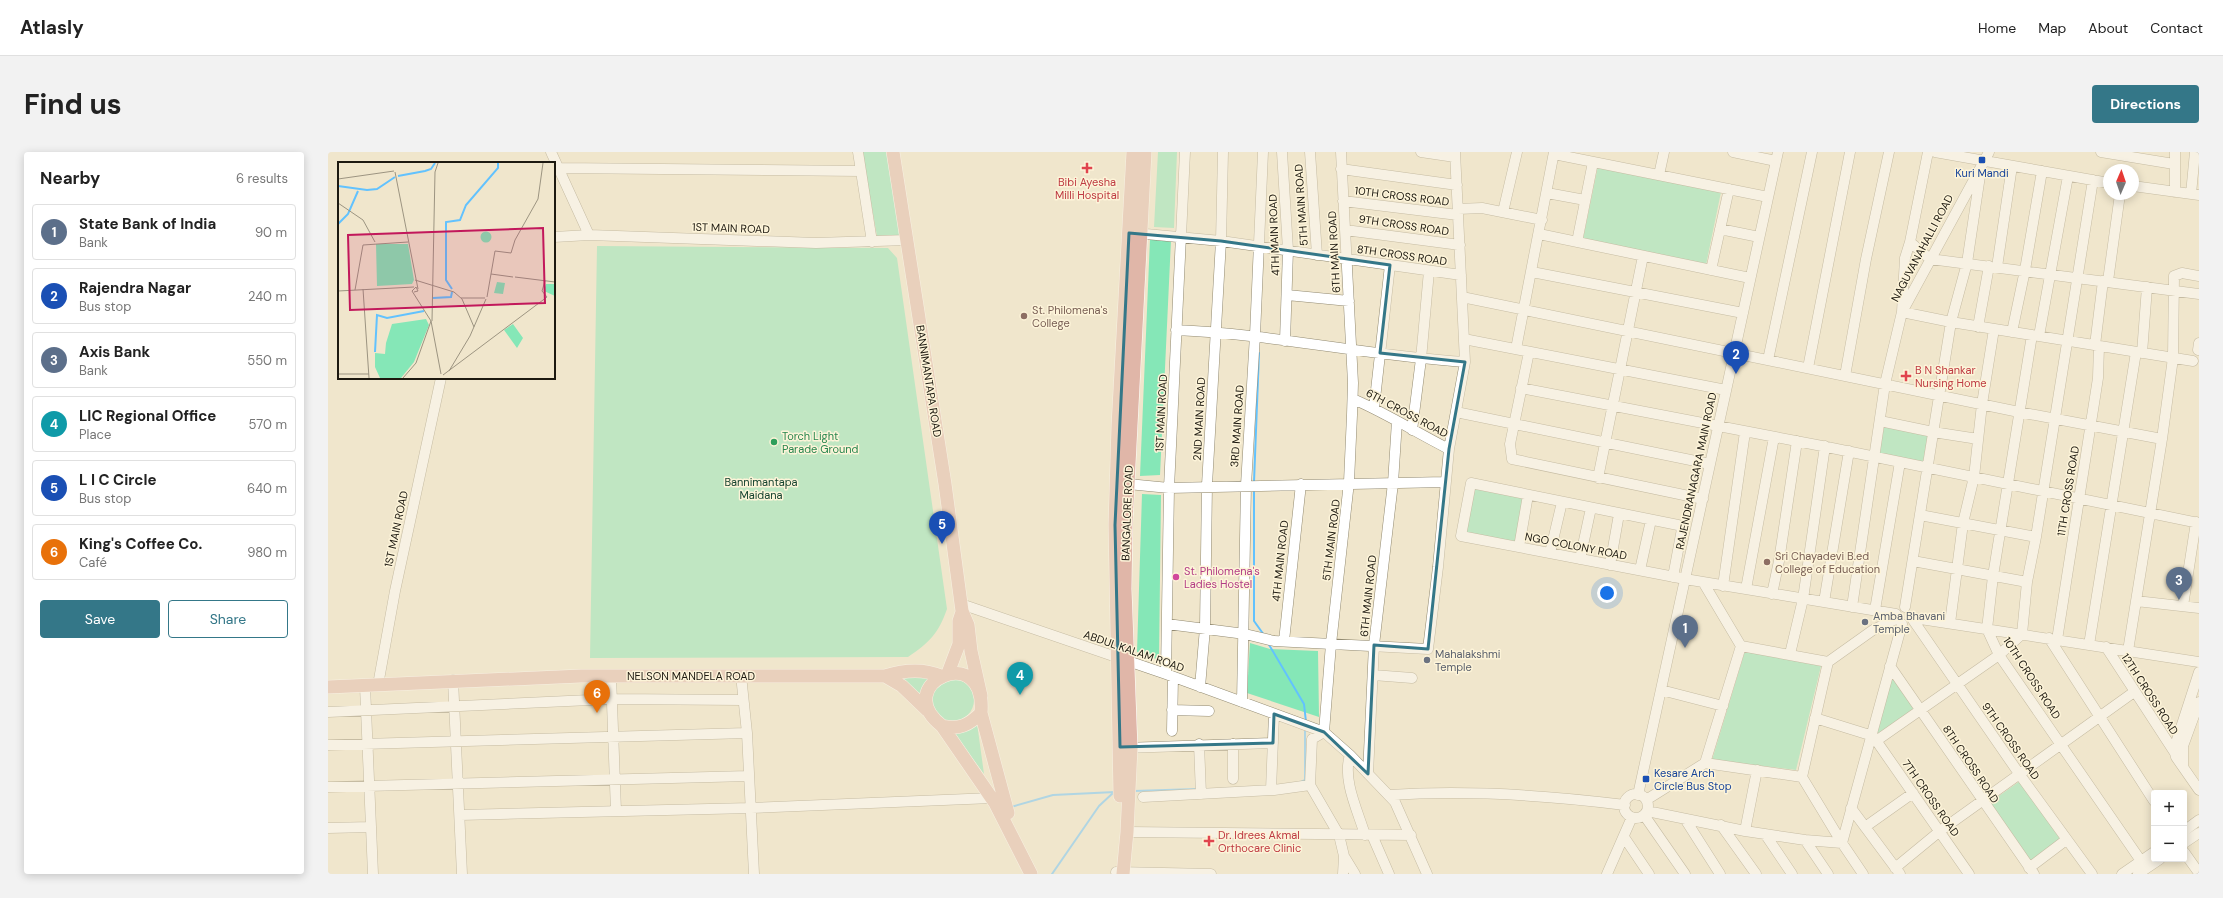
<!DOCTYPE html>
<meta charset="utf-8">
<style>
body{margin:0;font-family:"DM Sans",sans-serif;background:#f2f2f2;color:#222}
.controls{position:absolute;right:12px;bottom:12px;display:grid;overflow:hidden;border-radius:4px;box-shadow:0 2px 10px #0003}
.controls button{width:36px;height:36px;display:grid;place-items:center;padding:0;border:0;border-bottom:1px solid #e0e0e0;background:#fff;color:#222;font:20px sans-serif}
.compass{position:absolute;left:1775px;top:12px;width:36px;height:36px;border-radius:50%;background:#fff;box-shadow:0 2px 10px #0003;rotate:2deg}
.you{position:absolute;left:1279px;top:441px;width:14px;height:14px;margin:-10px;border:3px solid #fff;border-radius:50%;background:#1a73e8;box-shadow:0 0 0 6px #1a73e833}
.badge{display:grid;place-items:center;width:26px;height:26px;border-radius:50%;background:#347788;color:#fff;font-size:13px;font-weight:700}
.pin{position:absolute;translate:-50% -33px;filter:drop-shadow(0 1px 2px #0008)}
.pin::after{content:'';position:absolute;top:21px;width:14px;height:12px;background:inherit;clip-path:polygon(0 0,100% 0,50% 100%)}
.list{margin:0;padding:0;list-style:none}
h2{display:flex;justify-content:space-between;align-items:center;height:52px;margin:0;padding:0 16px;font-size:17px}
h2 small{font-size:13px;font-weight:400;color:#767676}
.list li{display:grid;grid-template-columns:26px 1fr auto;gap:12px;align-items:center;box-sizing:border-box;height:56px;margin:0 8px 8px;padding:0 8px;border:1px solid #e0e0e0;border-radius:4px}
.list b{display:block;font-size:15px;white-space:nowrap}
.list p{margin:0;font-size:13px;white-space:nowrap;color:#767676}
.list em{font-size:13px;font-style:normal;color:#767676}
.actions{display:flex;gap:8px;padding:12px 16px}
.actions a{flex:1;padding:9px 0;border:1px solid #347788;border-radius:4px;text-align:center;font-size:14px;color:#347788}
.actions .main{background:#347788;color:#fff}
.map{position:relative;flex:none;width:1871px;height:722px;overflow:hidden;border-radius:4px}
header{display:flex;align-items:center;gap:24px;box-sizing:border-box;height:56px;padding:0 20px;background:#fff;border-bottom:1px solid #e0e0e0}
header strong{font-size:19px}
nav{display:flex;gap:22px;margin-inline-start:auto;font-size:14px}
.intro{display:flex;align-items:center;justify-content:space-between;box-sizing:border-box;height:96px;padding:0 24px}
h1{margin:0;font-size:28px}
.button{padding:10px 18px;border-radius:4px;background:#347788;color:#fff;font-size:14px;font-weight:700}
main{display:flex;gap:24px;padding:0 24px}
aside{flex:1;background:#fff;border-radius:4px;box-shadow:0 2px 10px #0003}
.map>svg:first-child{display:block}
.green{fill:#85e7b7}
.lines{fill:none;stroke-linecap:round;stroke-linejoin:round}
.stream{stroke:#62c2fe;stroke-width:2}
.minor-casing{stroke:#928a71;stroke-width:11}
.major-casing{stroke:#fff;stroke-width:14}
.minor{stroke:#fff;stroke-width:10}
.major{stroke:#e0b6a8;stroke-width:13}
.marked{fill:none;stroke:#347788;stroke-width:3;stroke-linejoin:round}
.transit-dot{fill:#1a4fb4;stroke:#fdf4d9;stroke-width:1.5}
.health-dot{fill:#e0444e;stroke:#fdf4d9;stroke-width:1.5}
.education-dot{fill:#8d6e63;stroke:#fdf4d9;stroke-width:1.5}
.leisure-dot{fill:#2e9e5b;stroke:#fdf4d9;stroke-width:1.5}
.hotel-dot{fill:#d1479c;stroke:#fdf4d9;stroke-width:1.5}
.worship-dot{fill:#6b7280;stroke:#fdf4d9;stroke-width:1.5}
.labels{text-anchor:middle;stroke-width:3;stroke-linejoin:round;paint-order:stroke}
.transit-label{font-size:11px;fill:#164399;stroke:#fdf4d9}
.health-label{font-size:11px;fill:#be3a42;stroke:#fdf4d9;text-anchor:start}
.street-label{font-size:11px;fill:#1d1910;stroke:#fdf4d9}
.education-label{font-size:11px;fill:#785e54;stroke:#fdf4d9;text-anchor:start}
.leisure-label{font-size:11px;fill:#27864d;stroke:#fdf4d9;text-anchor:start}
.park-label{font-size:11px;fill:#14422e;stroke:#fdf4d9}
.hotel-label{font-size:11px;fill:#b23c85;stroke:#fdf4d9;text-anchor:start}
.worship-label{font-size:11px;fill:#5b616d;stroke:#fdf4d9;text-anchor:start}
.inset-river{fill:none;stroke:#62c2fe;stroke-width:2}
.inset-road{fill:none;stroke:#9c9481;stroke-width:1}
.view{fill:#c2185b;fill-opacity:0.15;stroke:#c2185b;stroke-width:2}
.inset-edge{fill:none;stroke:#1d1910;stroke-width:2}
</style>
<header>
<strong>Atlasly</strong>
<nav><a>Home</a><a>Map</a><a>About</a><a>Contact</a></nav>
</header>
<div class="intro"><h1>Find us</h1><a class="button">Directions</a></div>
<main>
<aside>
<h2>Nearby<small>6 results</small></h2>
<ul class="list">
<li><span class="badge" style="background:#5c6f8a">1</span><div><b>State Bank of India</b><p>Bank</p></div><em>90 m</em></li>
<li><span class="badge" style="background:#1a4fb4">2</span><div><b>Rajendra Nagar</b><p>Bus stop</p></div><em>240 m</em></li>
<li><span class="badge" style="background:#5c6f8a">3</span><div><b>Axis Bank</b><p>Bank</p></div><em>550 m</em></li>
<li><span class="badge" style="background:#0f9aa8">4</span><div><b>LIC Regional Office</b><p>Place</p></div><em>570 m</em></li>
<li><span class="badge" style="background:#1a4fb4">5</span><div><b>L I C Circle</b><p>Bus stop</p></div><em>640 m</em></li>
<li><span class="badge" style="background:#e8710a">6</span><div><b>King's Coffee Co.</b><p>Café</p></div><em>980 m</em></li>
</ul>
<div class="actions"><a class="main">Save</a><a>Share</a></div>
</aside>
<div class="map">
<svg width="1871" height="722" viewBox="0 0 1871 722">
<rect width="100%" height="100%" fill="#f0e6cc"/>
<!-- green -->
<path class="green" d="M 534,0 L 560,0 L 573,83 L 549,84 Z
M 830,0 L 849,0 L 846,76 L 826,75 Z
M 1270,14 L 1393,40 L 1378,113 L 1255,87 Z
M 822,87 L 843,88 L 832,323 L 812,324 Z
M 269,94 L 560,96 L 569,106 L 619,457 C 610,482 602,490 580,505 L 262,506 Z
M 1556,275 L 1600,283 L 1595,311 L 1551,302 Z
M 1146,336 L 1196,346 L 1188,390 L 1138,381 Z
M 814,342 L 833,343 L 831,508 L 809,500 Z
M 922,491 L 942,497 L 990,499 L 991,565 L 919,541 Z
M 1417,499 L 1493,514 L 1468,618 L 1384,608 Z
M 1563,524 L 1587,558 L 1548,585 Z
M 570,525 L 603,525 L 593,545 Z
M604 548a21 21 0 1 1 42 0a21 21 0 1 1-42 0Z
M 649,571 L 656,622 L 625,580 Z
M 1692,629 L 1732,687 L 1702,710 L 1661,651 Z"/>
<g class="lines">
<!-- stream -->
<path class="stream" d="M 926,330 L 931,201
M 926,337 L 926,469 L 936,483
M 940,491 L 976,552 L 978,570
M 973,630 L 977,628 L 977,576
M 806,639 L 869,637
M 683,655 L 725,643 L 787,640
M 724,722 L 771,654 L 786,640"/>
<defs>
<path id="minor" d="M 223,0 L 261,83
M 530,0 L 544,90
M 954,0 L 960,98 L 957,189
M 982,0 L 989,103
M 1013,0 L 1025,231 L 1024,263 L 1021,330 L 1003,492 L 996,580 L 984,587 L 982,633 L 1011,683 L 1016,704 L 1015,722
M 1093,0 L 1127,5
M 1405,0 L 1448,9
M 1600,0 L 1582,90 L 1577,106 L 1574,160 L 1623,170 L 1865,209
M 1607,0 L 1781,31
M 1773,0 L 1846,12
M 1847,0 L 1847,40
M 1226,2 L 1440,45
M 231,16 L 533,19
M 1013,17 L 1129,33
M 1331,23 L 1336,0
M 1805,34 L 1871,43
M 1219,41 L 1257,48
M 1863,42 L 1867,0
M 1015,49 L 1130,63
M 1130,57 L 1154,56 L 1214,68
M 1175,60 L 1189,0
M 1392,77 L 1431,85
M 1017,78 L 1132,93
M 807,81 L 893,89 L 1133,123
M 1211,82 L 1422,126
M 226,85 L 261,83 L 488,91 L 579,88
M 1249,90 L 1265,10
M 1582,90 L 1602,107 L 1871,142
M 1669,115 L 1684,14
M 1383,118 L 1401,37
M 1204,120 L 1415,161
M 1780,129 L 1792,42
M 959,143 L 1021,149
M 1134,145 L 1691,260 L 1834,287
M 1650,175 L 1661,114
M 848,178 C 945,182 1040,204 1137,210
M 1684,180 L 1697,118 L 1714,19
M 1704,183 L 1665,424 L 1659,477 L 1671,503 L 1813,709
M 1711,184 L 1740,24
M 1136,187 L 1398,238
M 1767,193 L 1775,129
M 1188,197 L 1226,0
M 1870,198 L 1871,191
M 1201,200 L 1182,292 L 1184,307 L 1375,347
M 1814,201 L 1819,135
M 1440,208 L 1484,0
M 1480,216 L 1522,0
M 1517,224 L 1538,107 L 1561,0
M 1193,236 L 1494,294 L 1871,371
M 1025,247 C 1058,261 1089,281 1121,297
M 1046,256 L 1062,113
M 1128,260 L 1382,312
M 1552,269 L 1605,280 L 1650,287
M 1084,278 L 1093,207 L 1101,119
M 1270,326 L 1315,104
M 800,332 L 841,336 L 1117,330
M 1592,363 L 1708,385
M 1191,395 L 1200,343
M 1222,401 L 1234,350
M 1252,407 L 1263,356
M 1585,409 L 1699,430
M 1282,413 L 1291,362
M 1312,418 L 1323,368
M 1345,425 L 1354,377 L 1350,373 L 1143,331 L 1133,384 L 1357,427 L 1568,462
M 1375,430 L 1413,494 L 1377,611
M 1395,434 L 1417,280
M 1418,437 L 1446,285
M 1444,442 L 1451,409 L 1469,289
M 1808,449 L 1871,456
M 1496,450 L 1521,299
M 633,452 L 838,522 L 996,580 L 1022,603 L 1067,650 L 1099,722
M 1855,454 L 1868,370
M 1524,455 L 1557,232 L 1574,160 L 1661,0
M 1577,455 L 1623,170 L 1639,111 L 1653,17
M 1547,458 L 1572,310
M 1586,466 L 1871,510
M 1585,468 L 1692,623 L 1764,722
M 1622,471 L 1635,371 L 1646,325 L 1654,252 L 1666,177
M 839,472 L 917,482 L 946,489 L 1100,497 L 1110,415 L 1121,297 L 1137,210 L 1127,0
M 1721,486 L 1826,649
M 1729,488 L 1770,226 L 1771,194
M 956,489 L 973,332
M 1761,493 L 1808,200
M 1413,494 L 1500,510
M 1778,495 L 1847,601
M 1800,499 L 1834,287 L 1845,206 L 1846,124 L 1854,121 L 1871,124
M 1462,502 L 1475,447 L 1497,294
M 1562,514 L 1706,722
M 1871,520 L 1846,597 L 1848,605 L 1871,638
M 838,522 L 841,336 L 857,0
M 413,523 L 419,581 L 426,722
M 1045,523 L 1084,526
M 283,524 L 288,659
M 125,528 L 134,722
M 50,533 L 67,439 L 113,226
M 37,534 L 45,722
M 872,535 L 877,476 L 879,333 L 893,89 L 895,0
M 1333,538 L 1395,554
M 914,550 L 918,333 L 927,183 L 935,0
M 844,558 L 881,559
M 0,560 L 284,547 L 415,548
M 1487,566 L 1545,584
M 844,579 L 845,525
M 1545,584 L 1641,722
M 1548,589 L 1671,503 L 1694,482 L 1699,430 L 1708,385 L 1765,28
M 871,592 L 873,642
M 905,592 L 905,627
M 0,593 L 419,581
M 796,596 L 945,591
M 1022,603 C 1014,628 1030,659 1037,683
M 1855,615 L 1855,594 L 1871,550
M 1040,622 L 1046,493 L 1065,331 L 1069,269
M 1474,625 L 1514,691 L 1535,722
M 0,635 L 421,624
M 943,638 L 946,562
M1296 654a12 12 0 1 1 24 0a12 12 0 1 1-24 0Z
M 1061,643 C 1140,638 1218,643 1297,653
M 1310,643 L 1450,0
M 815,645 L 946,638 L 982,633
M 1318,648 L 1377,611 L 1474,625 L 1500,510 L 1545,478 L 1568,467
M 1523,656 L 1572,722
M 1319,659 L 1417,679 L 1477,688 L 1500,722
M 132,663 L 423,656 L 664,646
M 1316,663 L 1357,722
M 1357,667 L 1392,722
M 1393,673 L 1428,722
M 1537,675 L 1585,641
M 0,676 L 43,675
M 1417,679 L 1429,618
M 1856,679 L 1871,668
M 799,680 L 1083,683
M 1437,682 L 1464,722
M 1044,683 L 1061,722
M 1296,685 L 1321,722
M 1477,688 L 1514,691 L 1574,472
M 1856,691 L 1871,681
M 1856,700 L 1871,721
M 1016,704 L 1027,722
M 1567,716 L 1612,679 L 1806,540
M 1701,716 L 1738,688
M 788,720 L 883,722
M 1279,722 L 1304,665
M 1794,722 L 1826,700
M 1810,722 L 1832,707"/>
<path id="major" d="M 565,0 L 617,332 L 634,459 L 640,473 L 643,499 L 653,544
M 620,521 L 631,492 L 631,469 L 634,460
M 557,524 L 574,534 L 599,558
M 0,535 L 253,524 L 557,524 C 576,518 594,516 613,524
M 653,561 L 680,661
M 614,574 C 631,578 641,573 653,561 C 659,487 560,532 614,574 L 667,651 L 703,722
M 792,644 L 787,373 L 790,274 L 805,0
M 795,722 L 799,680 L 803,596 L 797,437 L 798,371 L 817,0"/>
</defs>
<!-- minor casing -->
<use href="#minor" class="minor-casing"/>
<!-- major casing -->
<use href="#major" class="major-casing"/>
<!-- minor -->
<use href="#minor" class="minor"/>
<!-- major -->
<use href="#major" class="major"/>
</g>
<!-- marked area -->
<path d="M0 0H1871V722H0ZM 801,81 L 893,89 L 1062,113 L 1052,201 L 1137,210 L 1121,297 L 1100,497 L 1046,493 L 1040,622 L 996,580 L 946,562 L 945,591 L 792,595 L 787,373 Z" fill="#f0e6cc" fill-opacity=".55" fill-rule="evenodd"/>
<path class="marked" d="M 801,81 L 893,89 L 1062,113 L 1052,201 L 1137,210 L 1121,297 L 1100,497 L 1046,493 L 1040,622 L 996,580 L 946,562 L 945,591 L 792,595 L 787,373 Z"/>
<!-- markers -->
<g class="transit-dot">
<rect x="1650" y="4" width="8" height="8" rx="2"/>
<rect x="1314" y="623" width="8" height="8" rx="2"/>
</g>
<g class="health-dot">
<path d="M757 10h4v4h4v4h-4v4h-4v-4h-4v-4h4z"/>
<path d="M1576 218h4v4h4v4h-4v4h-4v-4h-4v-4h4z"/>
<path d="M879 683h4v4h4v4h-4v4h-4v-4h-4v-4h4z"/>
</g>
<g class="education-dot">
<circle cx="696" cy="164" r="4"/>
<circle cx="1439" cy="410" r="4"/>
</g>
<circle class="leisure-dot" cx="446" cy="290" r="4"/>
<circle class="hotel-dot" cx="848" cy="425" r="4"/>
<g class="worship-dot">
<circle cx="1537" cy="470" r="4"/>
<circle cx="1099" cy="508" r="4"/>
</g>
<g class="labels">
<!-- transit labels -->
<g class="transit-label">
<text x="1654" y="25">Kuri Mandi</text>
<text x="1326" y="625" text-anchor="start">Kesare Arch<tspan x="1326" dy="13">Circle Bus Stop</tspan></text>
</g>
<!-- health labels -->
<g class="health-label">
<text x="759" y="34" text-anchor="middle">Bibi Ayesha<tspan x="759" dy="13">Milli Hospital</tspan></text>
<text x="1587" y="222">B N Shankar<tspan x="1587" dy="13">Nursing Home</tspan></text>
<text x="890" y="687">Dr. Idrees Akmal<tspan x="890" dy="13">Orthocare Clinic</tspan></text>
</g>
<!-- street labels -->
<g class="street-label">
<text transform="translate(1074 44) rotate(7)" y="4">10TH CROSS ROAD</text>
<text transform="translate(973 53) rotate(-94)" y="4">5TH MAIN ROAD</text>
<text transform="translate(1076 73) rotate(8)" y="4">9TH CROSS ROAD</text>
<text transform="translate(403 76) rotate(2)" y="4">1ST MAIN ROAD</text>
<text transform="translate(946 83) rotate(-92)" y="4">4TH MAIN ROAD</text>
<text transform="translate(1594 96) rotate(-62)" y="4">NAGUVANAHALLI ROAD</text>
<text transform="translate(1006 100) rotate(-93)" y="4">6TH MAIN ROAD</text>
<text transform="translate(1074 103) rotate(8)" y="4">8TH CROSS ROAD</text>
<text transform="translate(601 229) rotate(81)" y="4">BANNIMANTAPA ROAD</text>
<text transform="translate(833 261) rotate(-87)" y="4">1ST MAIN ROAD</text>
<text transform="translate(1079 261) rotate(28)" y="4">6TH CROSS ROAD</text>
<text transform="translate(871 267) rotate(-87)" y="4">2ND MAIN ROAD</text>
<text transform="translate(909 274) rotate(-86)" y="4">3RD MAIN ROAD</text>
<text transform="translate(1368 319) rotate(-78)" y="4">RAJENDRANAGARA MAIN ROAD</text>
<text transform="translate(1740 339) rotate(-81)" y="4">11TH CROSS ROAD</text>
<text transform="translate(799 361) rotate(-88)" y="4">BANGALORE ROAD</text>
<text transform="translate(68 377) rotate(-78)" y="4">1ST MAIN ROAD</text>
<text transform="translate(1003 388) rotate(-83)" y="4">5TH MAIN ROAD</text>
<text transform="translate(1248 394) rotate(11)" y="4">NGO COLONY ROAD</text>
<text transform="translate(952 409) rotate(-84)" y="4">4TH MAIN ROAD</text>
<text transform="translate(1040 444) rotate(-84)" y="4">6TH MAIN ROAD</text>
<text transform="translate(806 499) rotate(19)" y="4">ABDUL KALAM ROAD</text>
<text x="363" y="528">NELSON MANDELA ROAD</text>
<text transform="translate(1704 526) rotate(57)" y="4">10TH CROSS ROAD</text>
<text transform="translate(1822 542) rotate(57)" y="4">12TH CROSS ROAD</text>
<text transform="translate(1683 589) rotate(55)" y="4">9TH CROSS ROAD</text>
<text transform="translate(1643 612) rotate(56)" y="4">8TH CROSS ROAD</text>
<text transform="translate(1603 646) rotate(55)" y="4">7TH CROSS ROAD</text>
</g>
<!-- education labels -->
<g class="education-label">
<text x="704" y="162">St. Philomena's<tspan x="704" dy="13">College</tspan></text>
<text x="1447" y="408">Sri Chayadevi B.ed<tspan x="1447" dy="13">College of Education</tspan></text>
</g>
<!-- leisure labels -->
<g class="leisure-label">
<text x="454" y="288">Torch Light<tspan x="454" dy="13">Parade Ground</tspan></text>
</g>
<!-- park labels -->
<g class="park-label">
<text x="433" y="334">Bannimantapa<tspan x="433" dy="13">Maidana</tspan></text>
</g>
<!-- hotel labels -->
<g class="hotel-label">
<text x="856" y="423">St. Philomena's<tspan x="856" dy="13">Ladies Hostel</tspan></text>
</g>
<!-- worship labels -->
<g class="worship-label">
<text x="1545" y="468">Amba Bhavani<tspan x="1545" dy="13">Temple</tspan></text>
<text x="1107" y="506">Mahalakshmi<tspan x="1107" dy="13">Temple</tspan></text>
</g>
</g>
<!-- overview -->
<g transform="translate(10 10)">
<rect width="217" height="217" fill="#f0e6cc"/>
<path d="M142.5 75a5.5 5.5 0 1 1 11 0a5.5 5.5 0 1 1-11 0ZM 38,82 L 70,82 L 76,118 L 74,122 L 39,124 ZM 159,120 L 167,121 L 165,132 L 156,131 ZM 208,122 L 217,122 L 217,134 L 206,129 ZM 88,157 L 91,163 L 76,200 L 63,216 L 42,216 L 37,205 L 37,191 L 47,192 L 48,181 L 54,162 ZM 175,162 L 185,176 L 179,186 L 166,168 Z" fill="#85e7b7"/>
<path class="inset-river" d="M 60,14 L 87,9 L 93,7 L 97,1M 0,24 L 29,28 L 39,27 L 57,15M 0,62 L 10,52 L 20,29M 114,127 L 108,118 L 108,60 L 122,58 L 128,43 L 160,6 L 160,1M 95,136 L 113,135 L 114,130M 37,190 L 39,153 L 49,156 L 86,149"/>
<path class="inset-road" d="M 57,10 L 80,127M 0,17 L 56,9M 0,41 L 25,58 L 37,80M 153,112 L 175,115M 177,115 L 217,120M 77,118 L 116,130 L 124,137 L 136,165M 207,119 L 204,129 L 209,135M 25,127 L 31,216M 17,128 L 25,83 L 70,80M 0,129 L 76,125M 76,130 L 80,129 L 78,125 L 74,129 L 93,159 L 103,212M 149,135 L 157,89 L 173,91 L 177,78 L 200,37 L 205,1M 123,136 L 147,136M 94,159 L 97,10 L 100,1M 111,209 L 132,174 L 148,137M 0,212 L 31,212M 105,213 L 209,135M 65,216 L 78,201 L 93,159"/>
<path class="view" d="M 205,66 L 207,141 L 12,148 L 10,73 Z"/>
<rect width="217" height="217" class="inset-edge"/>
</g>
</svg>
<div class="controls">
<button>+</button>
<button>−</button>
</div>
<svg class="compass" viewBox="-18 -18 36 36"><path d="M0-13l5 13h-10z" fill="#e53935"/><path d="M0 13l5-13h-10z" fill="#767676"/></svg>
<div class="you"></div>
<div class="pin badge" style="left:1357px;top:496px;background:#5c6f8a">1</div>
<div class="pin badge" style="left:1408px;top:222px;background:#1a4fb4">2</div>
<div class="pin badge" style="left:1851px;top:448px;background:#5c6f8a">3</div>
<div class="pin badge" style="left:692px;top:543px;background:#0f9aa8">4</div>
<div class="pin badge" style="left:614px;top:392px;background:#1a4fb4">5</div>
<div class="pin badge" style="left:269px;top:561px;background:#e8710a">6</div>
</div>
</main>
